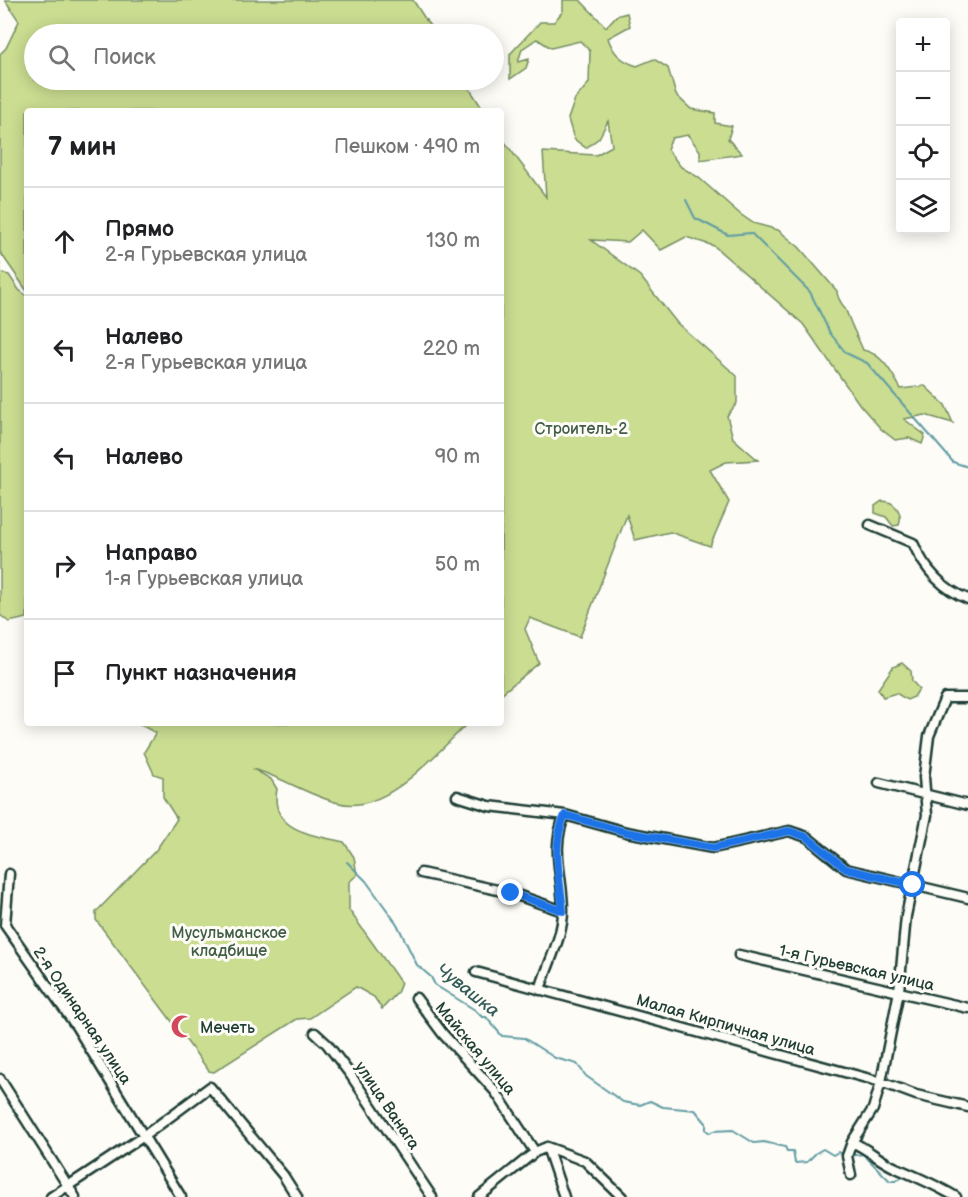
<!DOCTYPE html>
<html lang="ru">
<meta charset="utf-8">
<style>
body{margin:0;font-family:"Balsamiq Sans",sans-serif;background:#f2f2f2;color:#202124}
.controls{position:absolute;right:18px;top:18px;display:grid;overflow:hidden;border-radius:6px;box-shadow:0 3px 15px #0003}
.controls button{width:54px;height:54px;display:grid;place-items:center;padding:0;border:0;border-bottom:2px solid #e0e0e0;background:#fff;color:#202124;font:30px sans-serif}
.stop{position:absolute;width:18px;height:18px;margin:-14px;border:4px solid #1a73e8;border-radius:50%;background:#fff}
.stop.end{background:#1a73e8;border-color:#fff;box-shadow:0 2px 6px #0008}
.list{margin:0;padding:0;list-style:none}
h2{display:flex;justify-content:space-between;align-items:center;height:78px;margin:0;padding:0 24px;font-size:26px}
h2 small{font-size:20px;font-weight:400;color:#757577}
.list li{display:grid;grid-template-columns:39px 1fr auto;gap:18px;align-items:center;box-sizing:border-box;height:108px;padding:0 24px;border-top:2px solid #e0e0e0}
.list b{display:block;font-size:22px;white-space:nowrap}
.list p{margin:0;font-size:20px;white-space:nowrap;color:#757577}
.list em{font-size:20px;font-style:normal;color:#757577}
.icon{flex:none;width:33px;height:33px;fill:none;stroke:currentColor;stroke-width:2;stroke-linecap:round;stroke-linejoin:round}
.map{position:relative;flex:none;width:968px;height:1197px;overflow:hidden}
.search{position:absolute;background:#fff;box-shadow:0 3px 15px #0003;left:24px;top:24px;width:480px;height:66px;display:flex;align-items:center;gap:15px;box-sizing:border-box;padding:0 21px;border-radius:33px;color:#757577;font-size:22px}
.panel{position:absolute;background:#fff;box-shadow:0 3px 15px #0003;left:24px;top:108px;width:480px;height:618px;border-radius:6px}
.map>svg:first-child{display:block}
.green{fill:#cadd91;stroke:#748d62;stroke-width:1.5}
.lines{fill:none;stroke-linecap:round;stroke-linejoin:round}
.stream{stroke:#629ca3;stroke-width:2}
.street-casing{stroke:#1f3d34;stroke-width:13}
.street{stroke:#fdfcf7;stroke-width:8}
.route{stroke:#1a73e8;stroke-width:8}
.labels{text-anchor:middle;stroke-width:6;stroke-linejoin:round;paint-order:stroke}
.park-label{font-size:16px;fill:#415d47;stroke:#fdfcf7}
.street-label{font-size:16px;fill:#1f3d34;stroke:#fdfcf7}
.poi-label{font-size:16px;fill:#1f3d34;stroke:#fdfcf7;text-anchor:start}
.water-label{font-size:18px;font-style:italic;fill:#355d59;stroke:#fdfcf7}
</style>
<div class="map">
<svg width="968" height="1197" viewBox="0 0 968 1197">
<rect width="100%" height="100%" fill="#fdfcf7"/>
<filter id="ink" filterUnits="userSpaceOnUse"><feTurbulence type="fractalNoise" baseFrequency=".0167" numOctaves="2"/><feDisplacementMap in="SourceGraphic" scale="12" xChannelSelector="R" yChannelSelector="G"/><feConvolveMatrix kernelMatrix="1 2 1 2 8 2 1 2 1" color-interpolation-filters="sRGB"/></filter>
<g filter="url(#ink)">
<!-- green -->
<path class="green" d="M 5,0 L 413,0 L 435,34 L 34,34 L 34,80 L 464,80 L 484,111 L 27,111 L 27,291 L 0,252 L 0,54 L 6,48 L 19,21 Z
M 563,0 L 580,0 L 606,27 L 616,16 L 627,13 L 630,26 L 608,38 C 613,53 621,61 637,66 L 654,59 L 668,68 L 676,95 L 691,109 L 715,113 L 715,123 L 732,126 L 728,139 L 742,154 L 700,160 L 700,151 L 688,135 L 672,138 L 667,149 L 681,167 L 698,177 L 740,214 L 753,223 L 778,230 L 799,247 L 837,291 C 837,301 844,304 847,313 C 852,327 857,336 863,350 C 883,354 891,372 901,389 L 925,386 L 945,405 L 953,423 L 925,415 L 904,419 L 925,435 L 922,444 L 909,438 L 895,440 L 881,429 L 860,405 L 803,324 L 714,246 L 686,237 L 661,250 L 642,230 L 628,242 L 591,240 L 640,276 L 677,323 L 737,376 L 737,403 L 727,416 L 733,438 L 758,460 L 726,462 L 710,470 L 729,502 L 710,546 L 670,532 L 635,540 L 627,515 L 580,637 L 530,618 L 525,629 L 539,663 L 501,694 L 501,137 L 546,197 L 543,152 L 596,155 L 612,146 L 608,121 L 599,138 L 586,148 L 574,139 L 568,119 L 575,99 L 589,83 L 590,51 L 580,41 L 551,48 L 537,39 L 522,49 L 518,62 L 529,59 L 526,68 L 510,79 L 510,54 L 540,22 L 554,22 L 563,11 Z
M 0,263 L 1,273 L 9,275 L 19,290 L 27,296 L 27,618 L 9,622 L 0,615 Z
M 882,501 C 895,501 903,512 899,525 L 893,526 L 886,517 L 875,513 L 875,506 Z
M 902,663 L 911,671 L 912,681 L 919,689 L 914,697 L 907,700 L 896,693 L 883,697 L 878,689 L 893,667 Z
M 137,723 L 468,723 C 437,752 387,815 339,803 C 309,796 282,777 253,769 L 271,779 L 277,789 C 269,832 314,835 344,842 L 354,857 L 357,875 L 349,882 L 349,910 L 401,983 L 397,993 L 382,1009 L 374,997 L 356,987 L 310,1018 L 297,1019 L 214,1072 L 209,1071 L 96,920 L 96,912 L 156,850 L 177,819 L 163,797 L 163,777 L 154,774 L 144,752 L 156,733 Z"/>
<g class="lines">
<!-- stream -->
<path class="stream" d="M 686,200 L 695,218 L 728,235 L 751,233 L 810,292 L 830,333 L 846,353 L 867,363 L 953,462 L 968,467
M 347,862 L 366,881 L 397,924 L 417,965 L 431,977 L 435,985 L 475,1010 L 482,1017 L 486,1017 L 502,1036 L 524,1038 L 555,1058 L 577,1064 L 586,1076 L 623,1102 L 640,1105 L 650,1101 L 663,1107 L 695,1110 L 706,1123 L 706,1130 L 710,1133 L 713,1131 L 733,1130 L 754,1143 L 764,1142 L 785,1147 L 787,1151 L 793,1151 L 795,1163 L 807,1162 L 816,1153 L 823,1149 L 833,1155 L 838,1152 L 845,1155
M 850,1156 L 863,1154 L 890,1181 L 895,1181 L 907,1175
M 932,1188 L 944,1197"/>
<defs>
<path id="street" d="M 870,525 L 913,543 C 924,568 942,589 968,599
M 879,783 L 968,805
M 457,796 L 489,806 L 565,815 L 626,832 L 713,848 L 789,831 L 807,837 L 846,869 L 968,898
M 421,873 L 511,893 L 563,911
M 9,874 L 5,925 L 76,1026 L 181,1197
M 739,955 L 968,1008
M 476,972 L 881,1082 L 916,1095 L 968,1107
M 540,990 C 547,965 563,937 563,911 C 563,875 550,849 565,815
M 416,998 L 443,1034 L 495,1091 L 535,1152 L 547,1147 L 564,1197
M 315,1033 L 327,1044 L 350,1074 L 432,1197
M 0,1079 L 75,1197
M 852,1142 C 868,1149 880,1161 896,1168 C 917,1177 936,1185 956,1197
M 547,1147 L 585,1161 L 622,1197
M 851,1175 L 847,1156 L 852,1142 L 873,1109 L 881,1082 L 899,991 L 906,916 L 927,815 L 924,777 L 929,736 L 945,698 L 968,698
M 51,1197 L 144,1136 L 210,1087 L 283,1175 L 297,1197
M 479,1197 L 535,1152"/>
</defs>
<!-- street casing -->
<use href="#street" class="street-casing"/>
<!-- street -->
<use href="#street" class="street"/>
</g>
</g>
<g class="lines" filter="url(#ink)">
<!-- route -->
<path class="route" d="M 511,893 L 563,911 C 560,878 551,847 565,815 L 626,832 L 713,848 L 789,831 L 807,837 L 846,869 L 913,885"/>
</g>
<!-- icons -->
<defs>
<symbol id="mosque-bare" viewBox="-9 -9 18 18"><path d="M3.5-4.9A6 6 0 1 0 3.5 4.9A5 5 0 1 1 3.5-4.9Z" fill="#d1495b" stroke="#fdfcf7" stroke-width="2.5" paint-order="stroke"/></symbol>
</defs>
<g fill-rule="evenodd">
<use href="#mosque-bare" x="166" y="1010" width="33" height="33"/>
</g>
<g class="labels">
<!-- park labels -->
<g class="park-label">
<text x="581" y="434">Строитель-2</text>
<text x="229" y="938">Мусульманское<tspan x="229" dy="18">кладбище</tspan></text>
</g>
<!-- street labels -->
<g class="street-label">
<text transform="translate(857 967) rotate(13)" y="6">1-я Гурьевская улица</text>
<text transform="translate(83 1015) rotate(56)" y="6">2-я Одинарная улица</text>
<text transform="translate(726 1024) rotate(16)" y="6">Малая Кирпичная улица</text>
<text transform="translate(476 1048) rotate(50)" y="6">Майская улица</text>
<text transform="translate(388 1105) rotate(56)" y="6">улица Ванага</text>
</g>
<!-- poi labels -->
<g class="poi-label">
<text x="200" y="1033">Мечеть</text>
</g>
<!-- water labels -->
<g class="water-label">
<text transform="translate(468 990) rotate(38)" y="6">Чувашка</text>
</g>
</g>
</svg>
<div class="controls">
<button>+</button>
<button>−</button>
<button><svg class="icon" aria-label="locate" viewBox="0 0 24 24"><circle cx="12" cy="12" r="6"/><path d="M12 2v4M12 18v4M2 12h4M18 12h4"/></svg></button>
<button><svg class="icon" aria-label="layers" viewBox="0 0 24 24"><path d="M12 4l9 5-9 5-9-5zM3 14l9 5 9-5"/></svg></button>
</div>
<div class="stop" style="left:913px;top:885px"></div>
<div class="stop end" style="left:511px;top:893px"></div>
<div class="search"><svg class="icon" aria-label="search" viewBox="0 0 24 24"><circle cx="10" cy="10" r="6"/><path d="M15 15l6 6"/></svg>Поиск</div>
<section class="panel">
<h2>7 мин<small>Пешком · 490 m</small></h2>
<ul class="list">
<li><svg class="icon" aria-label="ahead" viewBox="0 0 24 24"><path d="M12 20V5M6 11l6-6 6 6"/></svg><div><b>Прямо</b><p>2-я Гурьевская улица</p></div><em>130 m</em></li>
<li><svg class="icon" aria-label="left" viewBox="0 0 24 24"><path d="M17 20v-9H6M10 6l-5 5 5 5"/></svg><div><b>Налево</b><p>2-я Гурьевская улица</p></div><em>220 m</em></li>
<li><svg class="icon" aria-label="left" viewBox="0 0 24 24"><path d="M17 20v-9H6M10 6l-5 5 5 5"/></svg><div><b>Налево</b></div><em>90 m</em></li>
<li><svg class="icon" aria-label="right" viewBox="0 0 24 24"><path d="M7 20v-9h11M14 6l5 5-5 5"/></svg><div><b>Направо</b><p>1-я Гурьевская улица</p></div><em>50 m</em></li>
<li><svg class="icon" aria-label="arrive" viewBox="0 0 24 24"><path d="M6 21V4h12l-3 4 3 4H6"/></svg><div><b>Пункт назначения</b></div></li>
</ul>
</section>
</div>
